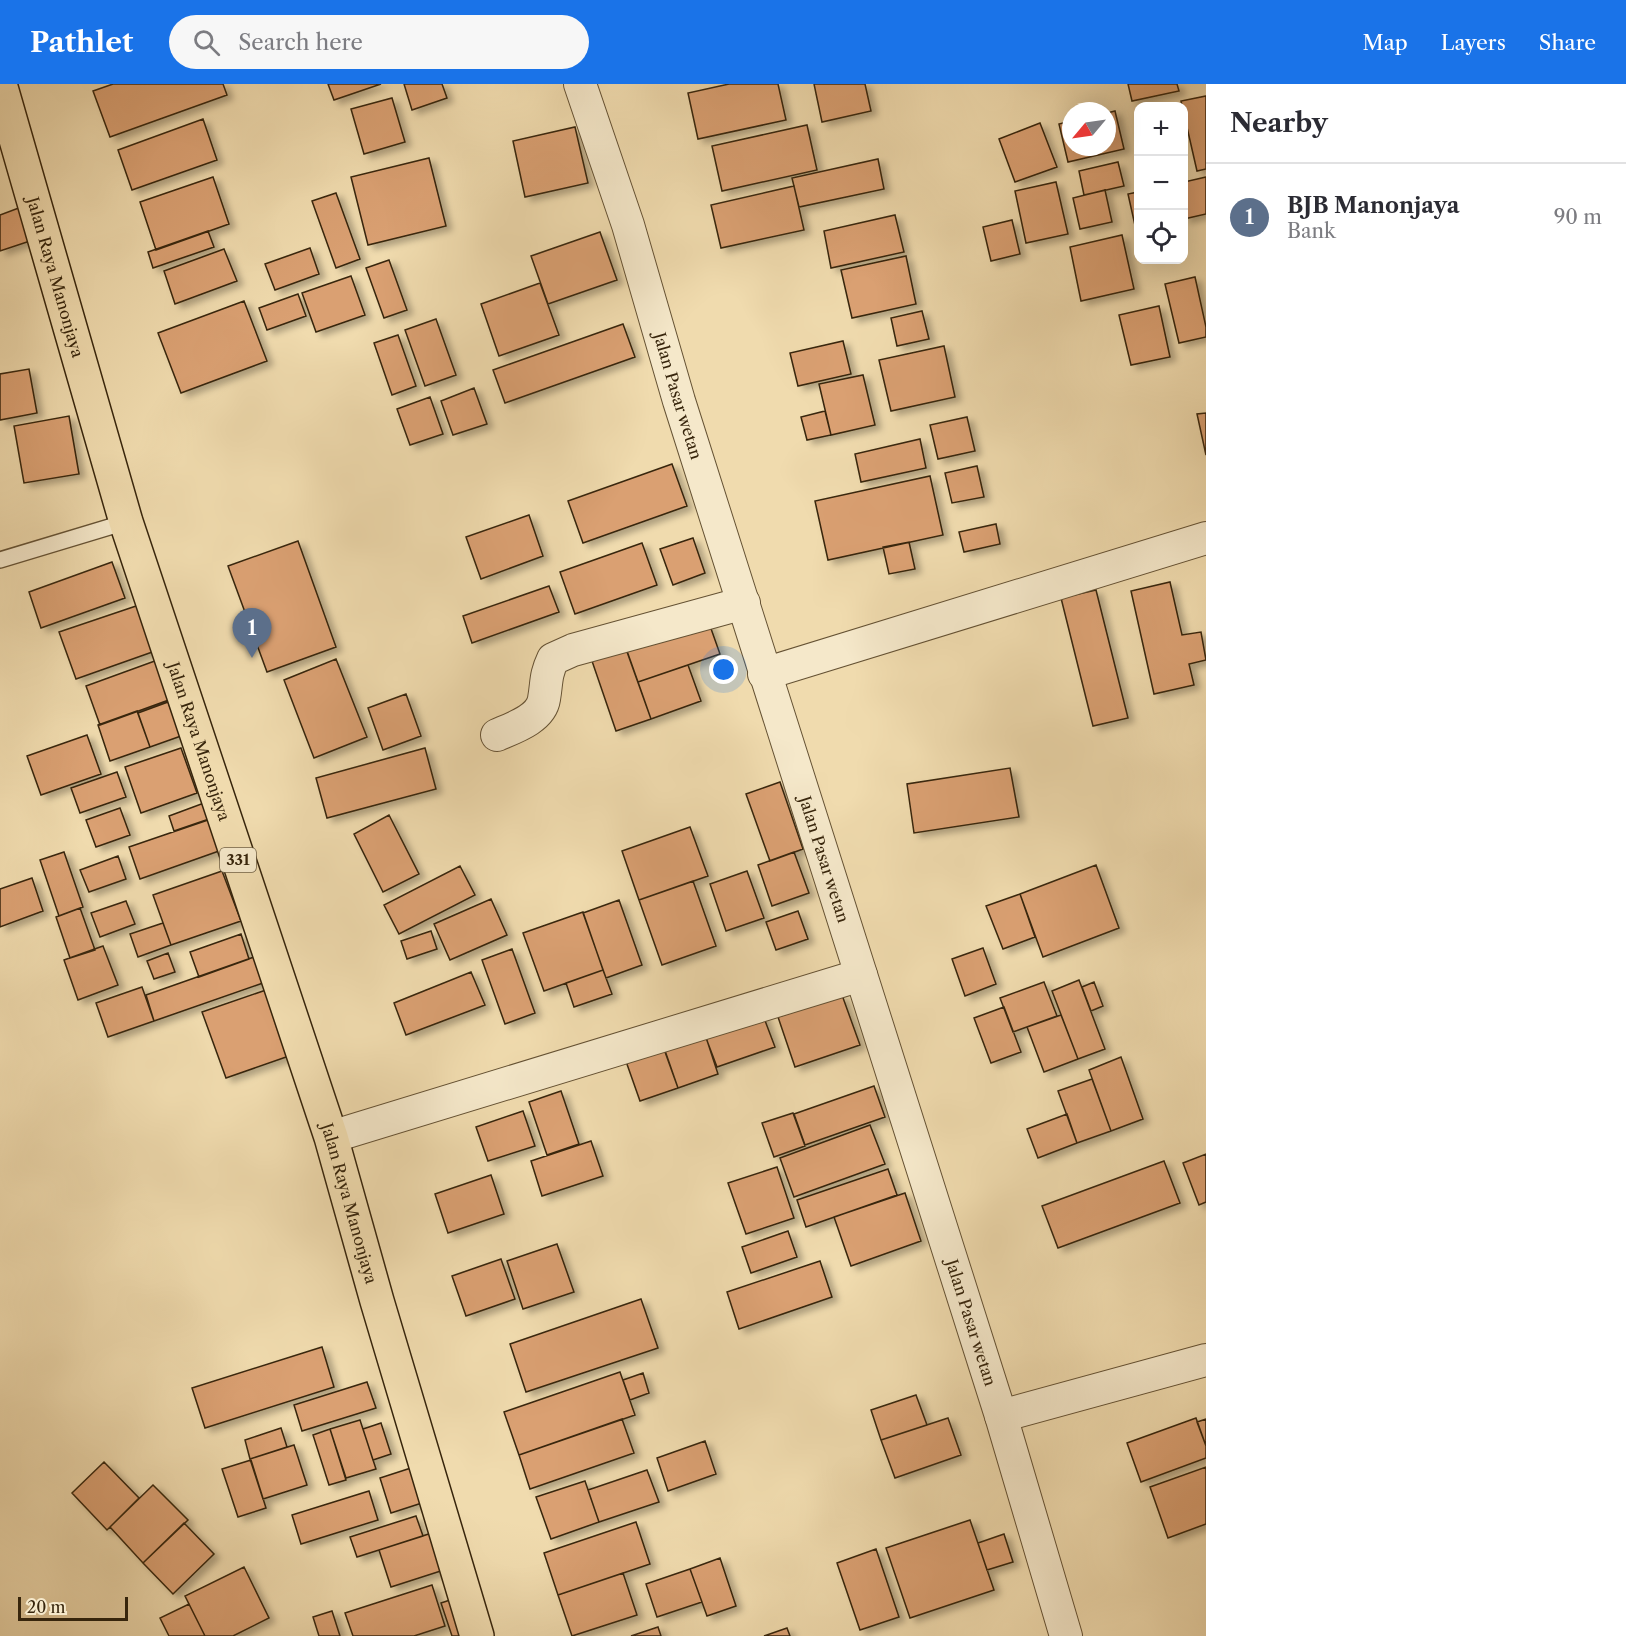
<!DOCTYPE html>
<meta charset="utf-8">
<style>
body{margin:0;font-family:"Libre Caslon Text",serif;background:#f7f7f7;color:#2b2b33}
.controls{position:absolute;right:18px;top:18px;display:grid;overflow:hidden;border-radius:12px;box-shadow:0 6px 24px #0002}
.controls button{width:54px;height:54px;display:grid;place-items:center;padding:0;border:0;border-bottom:2px solid #e1e1e2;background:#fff;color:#2b2b33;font:30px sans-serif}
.compass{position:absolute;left:1062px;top:18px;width:54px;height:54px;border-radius:50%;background:#fff;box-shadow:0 6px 24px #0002;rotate:241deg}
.scale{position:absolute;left:18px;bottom:15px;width:110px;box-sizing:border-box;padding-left:6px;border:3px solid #37250c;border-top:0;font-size:16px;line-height:21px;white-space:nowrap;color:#37250c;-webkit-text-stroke:4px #f5e8ca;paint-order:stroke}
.you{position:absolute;left:724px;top:586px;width:21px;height:21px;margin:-15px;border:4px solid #fff;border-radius:50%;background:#1a73e8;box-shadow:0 0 0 9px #1a73e833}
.badge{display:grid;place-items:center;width:39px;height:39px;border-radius:50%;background:#1a73e8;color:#fff;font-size:20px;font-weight:700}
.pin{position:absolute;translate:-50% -50px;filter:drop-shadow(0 2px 3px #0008)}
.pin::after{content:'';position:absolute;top:32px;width:21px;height:18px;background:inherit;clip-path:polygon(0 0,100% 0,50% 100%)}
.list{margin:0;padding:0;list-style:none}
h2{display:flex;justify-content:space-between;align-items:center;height:78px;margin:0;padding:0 24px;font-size:26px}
h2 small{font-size:20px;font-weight:400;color:#7c7c81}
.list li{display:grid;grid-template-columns:39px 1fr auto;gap:18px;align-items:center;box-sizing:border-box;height:108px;padding:0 24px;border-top:2px solid #e1e1e2}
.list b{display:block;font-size:22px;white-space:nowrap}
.list p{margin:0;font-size:20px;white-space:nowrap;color:#7c7c81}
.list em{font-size:20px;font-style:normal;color:#7c7c81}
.icon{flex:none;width:33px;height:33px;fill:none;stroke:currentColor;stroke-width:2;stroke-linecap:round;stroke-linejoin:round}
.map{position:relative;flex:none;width:1206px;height:1552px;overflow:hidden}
header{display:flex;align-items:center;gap:36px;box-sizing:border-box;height:84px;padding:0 30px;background:#1a73e8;color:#fff}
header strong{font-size:28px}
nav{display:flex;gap:33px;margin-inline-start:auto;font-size:21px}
.search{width:420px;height:54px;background:#f7f7f7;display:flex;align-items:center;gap:15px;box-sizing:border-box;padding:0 21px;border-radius:33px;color:#7c7c81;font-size:22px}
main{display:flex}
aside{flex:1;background:#fff}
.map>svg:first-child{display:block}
.building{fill:#daa072;stroke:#37250c;stroke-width:1.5;filter:url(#shadow)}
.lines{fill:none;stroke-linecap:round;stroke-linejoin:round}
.service-casing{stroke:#655234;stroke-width:18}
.minor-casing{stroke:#655234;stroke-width:34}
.primary-casing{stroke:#37250c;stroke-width:36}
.service{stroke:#f5e8ca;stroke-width:15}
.minor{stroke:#f5e8ca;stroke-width:32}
.primary{stroke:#f0dbae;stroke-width:33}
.labels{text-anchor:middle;stroke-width:4.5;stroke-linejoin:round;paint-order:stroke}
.shield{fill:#f5e8ca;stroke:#706045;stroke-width:1.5}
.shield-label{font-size:15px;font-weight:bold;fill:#37250c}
.street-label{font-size:16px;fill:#37250c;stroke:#f5e8ca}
</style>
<header>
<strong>Pathlet</strong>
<div class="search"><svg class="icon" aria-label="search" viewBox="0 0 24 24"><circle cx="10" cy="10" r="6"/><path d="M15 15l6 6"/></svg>Search here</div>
<nav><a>Map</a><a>Layers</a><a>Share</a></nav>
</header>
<main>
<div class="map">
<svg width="1206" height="1552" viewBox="0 0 1206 1552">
<defs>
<filter id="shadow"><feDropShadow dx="6" dy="4" stdDeviation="3" flood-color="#0004"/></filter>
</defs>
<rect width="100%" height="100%" fill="#f0dbae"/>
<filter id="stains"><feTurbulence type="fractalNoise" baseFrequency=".00333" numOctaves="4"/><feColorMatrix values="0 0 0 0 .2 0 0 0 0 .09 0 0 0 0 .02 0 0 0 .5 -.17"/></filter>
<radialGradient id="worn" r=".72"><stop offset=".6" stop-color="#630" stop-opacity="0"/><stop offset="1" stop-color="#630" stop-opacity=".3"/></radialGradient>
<!-- building -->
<path class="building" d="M 113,0 L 223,0 L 227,11 L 110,53 L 93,7 Z
M 328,0 L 381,0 L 334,16 Z
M 404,0 L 442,0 L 447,14 L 412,26 Z
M 729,0 L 778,0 L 786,36 L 698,55 L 688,9 Z
M 814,0 L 865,0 L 871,27 L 822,38 Z
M 1128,0 L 1177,0 L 1179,7 L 1132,17 Z
M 1206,12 L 1206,85 L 1197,87 L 1181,17 Z
M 392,14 L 405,58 L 364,70 L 351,25 Z
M 1115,27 L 1124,65 L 1068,78 L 1059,40 L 1071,37 L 1071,63 L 1107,63 L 1107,29 Z
M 203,35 L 217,76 L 132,106 L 118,66 Z
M 1040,39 L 1057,83 L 1015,98 L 999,55 Z
M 807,41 L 817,86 L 722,107 L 712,62 Z
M 575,43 L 588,99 L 525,113 L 513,57 Z
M 429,74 L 446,142 L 368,161 L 351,93 Z
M 878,75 L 884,105 L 799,123 L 792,94 Z
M 1118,78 L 1124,102 L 1084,111 L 1079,87 Z
M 213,93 L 229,140 L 156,166 L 140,118 Z
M 1206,93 L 1206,130 L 1184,135 L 1184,98 Z
M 1056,98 L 1068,150 L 1026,159 L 1015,107 Z
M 794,102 L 804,146 L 721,164 L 711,121 Z
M 1105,106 L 1112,138 L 1080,145 L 1073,114 Z
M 1138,108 L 1138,145 L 1136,146 L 1128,110 Z
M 336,109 L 360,175 L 336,184 L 312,117 Z
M 24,122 L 36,155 L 0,167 L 0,131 Z
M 895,131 L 904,168 L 831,184 L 824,147 Z
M 1012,136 L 1020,170 L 991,177 L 983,143 Z
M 208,147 L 214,163 L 153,184 L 148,168 Z
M 600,148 L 617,196 L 548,220 L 531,172 Z
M 1122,151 L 1134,205 L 1081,217 L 1070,163 Z
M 310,164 L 319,190 L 275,206 L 265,180 Z
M 224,165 L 237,197 L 175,220 L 164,187 Z
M 906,172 L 916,220 L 852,234 L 841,186 Z
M 389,176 L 407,226 L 384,234 L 366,184 Z
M 351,192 L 365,231 L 316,248 L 302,209 Z
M 1195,193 L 1206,243 L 1206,253 L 1179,259 L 1165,200 Z
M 540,199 L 559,251 L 499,272 L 481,220 Z
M 298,210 L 306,232 L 267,246 L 259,224 Z
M 244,217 L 267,277 L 181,309 L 158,249 Z
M 1159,222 L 1170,273 L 1131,281 L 1119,231 Z
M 922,227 L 929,255 L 897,262 L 891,234 Z
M 436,235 L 456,291 L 425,302 L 405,246 Z
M 623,240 L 635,273 L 505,319 L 493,286 Z
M 398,251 L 416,302 L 392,311 L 374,259 Z
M 843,257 L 851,290 L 798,302 L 790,269 Z
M 944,262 L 955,313 L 891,327 L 879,276 Z
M 29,285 L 37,329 L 0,336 L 0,290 Z
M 863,291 L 875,341 L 831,351 L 819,300 Z
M 474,304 L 487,340 L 453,351 L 441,317 Z
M 430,313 L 443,350 L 410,361 L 397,325 Z
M 825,327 L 831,351 L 807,356 L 801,333 Z
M 1206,329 L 1206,371 L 1197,330 Z
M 69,332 L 79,390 L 24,399 L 14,342 Z
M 967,333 L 975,367 L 938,375 L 930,341 Z
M 920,355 L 926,384 L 861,398 L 855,370 Z
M 672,380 L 687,422 L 583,459 L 568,417 Z
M 977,382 L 984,413 L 952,419 L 945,389 Z
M 930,392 L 943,451 L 828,476 L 815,417 Z
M 529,431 L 543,472 L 481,495 L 466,453 Z
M 996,440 L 1000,460 L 964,468 L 959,448 Z
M 693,454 L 705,489 L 673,501 L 660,465 Z
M 298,457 L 336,563 L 267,588 L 228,482 Z
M 909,458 L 915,485 L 889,490 L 883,463 Z
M 642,459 L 657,501 L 575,530 L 560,488 Z
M 112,478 L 125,514 L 41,544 L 29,508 Z
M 1170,498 L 1182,551 L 1201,548 L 1206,576 L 1189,580 L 1194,601 L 1154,610 L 1131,507 Z
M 549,502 L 559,528 L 472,559 L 463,532 Z
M 1096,506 L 1128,634 L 1093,642 L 1061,514 Z
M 142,520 L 158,566 L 76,595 L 59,548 Z
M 709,539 L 720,570 L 638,598 L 627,567 Z
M 626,565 L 651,635 L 616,647 L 592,577 Z
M 163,574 L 177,613 L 100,641 L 86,602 Z
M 336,575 L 367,653 L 314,674 L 284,596 Z
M 688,581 L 701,617 L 651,635 L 638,598 Z
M 406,610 L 421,652 L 383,666 L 368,624 Z
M 168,618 L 181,652 L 150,663 L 138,629 Z
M 137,627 L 150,663 L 110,677 L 98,641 Z
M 87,651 L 101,690 L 41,711 L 27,672 Z
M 181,664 L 197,709 L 141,729 L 125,683 Z
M 425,664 L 436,705 L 327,734 L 316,694 Z
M 1010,684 L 1019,733 L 914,749 L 907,700 Z
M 117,688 L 126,713 L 80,729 L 71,704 Z
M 780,698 L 803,765 L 770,777 L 746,710 Z
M 204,719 L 209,735 L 174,747 L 169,732 Z
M 120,724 L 130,751 L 96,763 L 86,736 Z
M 389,731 L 419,790 L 383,808 L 354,750 Z
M 208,736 L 219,767 L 140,795 L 129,763 Z
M 690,743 L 708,792 L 639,816 L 622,767 Z
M 64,768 L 83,823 L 59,832 L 40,776 Z
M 794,768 L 809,809 L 772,822 L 758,781 Z
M 118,772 L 126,795 L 89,808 L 80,786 Z
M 1096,781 L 1119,844 L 1043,873 L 1020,810 Z
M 460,782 L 475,811 L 399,850 L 384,821 Z
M 222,787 L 241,837 L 171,861 L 153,811 Z
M 747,787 L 764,834 L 726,847 L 710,800 Z
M 32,794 L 43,827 L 0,843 L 0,805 Z
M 693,797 L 716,862 L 662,881 L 639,816 Z
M 1020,810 L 1035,853 L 1003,865 L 986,822 Z
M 491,815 L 507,851 L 450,876 L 434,840 Z
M 619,816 L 642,881 L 606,894 L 583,829 Z
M 126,817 L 135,840 L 100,853 L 91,829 Z
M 80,824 L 95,866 L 70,874 L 56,833 Z
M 798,827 L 808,855 L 776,866 L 766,838 Z
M 583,828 L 603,886 L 544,907 L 523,849 Z
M 163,839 L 171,861 L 138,873 L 130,850 Z
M 431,847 L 437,865 L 407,875 L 401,857 Z
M 241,850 L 249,875 L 199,893 L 190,868 Z
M 103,862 L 118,901 L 78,916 L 64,876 Z
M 983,864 L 996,900 L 965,912 L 952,875 Z
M 512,865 L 535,929 L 505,940 L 482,876 Z
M 168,869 L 175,888 L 154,895 L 147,877 Z
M 254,873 L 263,899 L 154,937 L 146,911 Z
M 603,886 L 612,910 L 574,923 L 566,899 Z
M 471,888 L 485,921 L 406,951 L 394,919 Z
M 1079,896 L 1105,965 L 1078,975 L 1052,907 Z
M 1044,898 L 1057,932 L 1013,948 L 1000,914 Z
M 1094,898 L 1103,922 L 1091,927 L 1082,903 Z
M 142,903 L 154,937 L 108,953 L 96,919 Z
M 266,906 L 289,972 L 226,994 L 202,928 Z
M 842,911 L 860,961 L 795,983 L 778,933 Z
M 1004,923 L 1021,968 L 991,979 L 974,934 Z
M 761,926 L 775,963 L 717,983 L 703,946 Z
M 1061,931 L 1078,975 L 1044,988 L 1027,943 Z
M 703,944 L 718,990 L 678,1004 L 662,958 Z
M 660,954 L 678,1004 L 640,1017 L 622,966 Z
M 1121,973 L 1143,1035 L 1111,1047 L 1089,986 Z
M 1092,995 L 1111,1047 L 1077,1059 L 1058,1007 Z
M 874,1002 L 885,1033 L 805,1061 L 794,1030 Z
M 561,1007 L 579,1060 L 547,1071 L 529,1018 Z
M 523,1027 L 535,1062 L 488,1077 L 476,1043 Z
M 793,1029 L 805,1062 L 774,1073 L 762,1039 Z
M 1067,1030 L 1077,1059 L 1038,1074 L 1027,1045 Z
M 870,1041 L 885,1080 L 794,1113 L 780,1074 Z
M 591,1057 L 603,1092 L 542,1112 L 531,1077 Z
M 1206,1070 L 1206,1118 L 1199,1121 L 1183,1079 Z
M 1164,1077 L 1180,1119 L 1058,1164 L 1042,1122 Z
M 777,1083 L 794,1134 L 746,1150 L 728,1099 Z
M 888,1085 L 897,1111 L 806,1143 L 797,1116 Z
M 491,1091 L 504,1130 L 448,1149 L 435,1110 Z
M 905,1109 L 921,1157 L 851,1182 L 834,1133 Z
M 788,1147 L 797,1173 L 751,1189 L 742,1163 Z
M 557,1160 L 574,1208 L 523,1225 L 507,1177 Z
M 501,1175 L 515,1215 L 466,1232 L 452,1192 Z
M 820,1177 L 832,1213 L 739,1245 L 727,1208 Z
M 641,1215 L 658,1264 L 526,1308 L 510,1260 Z
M 322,1263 L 334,1303 L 205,1344 L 192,1304 Z
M 620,1288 L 635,1331 L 519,1371 L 504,1328 Z
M 643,1289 L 649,1309 L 630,1316 L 623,1296 Z
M 367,1298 L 376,1324 L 302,1347 L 294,1321 Z
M 916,1311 L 927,1341 L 881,1356 L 871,1326 Z
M 948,1334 L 961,1371 L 895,1394 L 881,1356 Z
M 1196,1334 L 1206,1362 L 1206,1374 L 1141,1398 L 1127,1359 Z
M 622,1335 L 634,1369 L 530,1405 L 519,1371 Z
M 1206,1335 L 1206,1362 L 1197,1338 Z
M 360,1336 L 376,1385 L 346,1394 L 330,1345 Z
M 381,1339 L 391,1370 L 373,1376 L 363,1345 Z
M 281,1344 L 287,1363 L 250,1375 L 245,1356 Z
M 330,1345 L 346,1396 L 329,1401 L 313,1351 Z
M 705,1357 L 716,1390 L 668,1407 L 657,1374 Z
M 294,1361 L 307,1401 L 263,1415 L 250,1375 Z
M 251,1376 L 266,1424 L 238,1433 L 222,1385 Z
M 104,1378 L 139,1414 L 107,1446 L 72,1409 Z
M 414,1383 L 425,1418 L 391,1429 L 380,1394 Z
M 1206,1383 L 1206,1440 L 1168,1454 L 1150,1403 Z
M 647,1386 L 659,1418 L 599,1438 L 588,1406 Z
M 585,1397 L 599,1438 L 551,1455 L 536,1413 Z
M 153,1401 L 188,1436 L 143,1479 L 110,1443 Z
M 369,1407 L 378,1436 L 301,1460 L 292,1431 Z
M 416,1432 L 423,1452 L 357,1473 L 350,1453 Z
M 970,1436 L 994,1506 L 910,1534 L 886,1464 Z
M 636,1438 L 650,1480 L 558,1511 L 544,1469 Z
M 184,1439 L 214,1470 L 173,1510 L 143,1479 Z
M 438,1447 L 450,1484 L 391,1503 L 379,1466 Z
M 1004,1450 L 1013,1478 L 987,1486 L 978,1459 Z
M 876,1465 L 899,1533 L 860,1546 L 837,1479 Z
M 720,1474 L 736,1522 L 707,1532 L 690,1485 Z
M 244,1483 L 269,1534 L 233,1552 L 205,1552 L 185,1512 Z
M 690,1485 L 702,1518 L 657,1533 L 646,1500 Z
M 623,1489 L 637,1531 L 572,1552 L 558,1511 Z
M 432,1501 L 445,1542 L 414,1552 L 353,1552 L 345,1529 Z
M 462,1512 L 475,1552 L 452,1552 L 441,1519 Z
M 189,1520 L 205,1552 L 169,1552 L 160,1534 Z
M 332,1527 L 340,1552 L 319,1552 L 313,1533 Z
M 658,1543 L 661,1552 L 631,1552 Z
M 787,1544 L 790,1552 L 764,1552 Z"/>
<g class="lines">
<defs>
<path id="service" d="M 0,476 L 126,438"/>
<g id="minor">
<path id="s1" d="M 580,0 L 628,141 L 679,317 L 1001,1332 L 1066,1552"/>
<path d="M 764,590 L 1206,454"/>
<path d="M 497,651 C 513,644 541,635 544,615 C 547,598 545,592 553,575 L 573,566 L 744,519"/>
<path d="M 331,1053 L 861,891"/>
<path d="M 1001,1332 L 1206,1276"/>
</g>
<g id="primary">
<path id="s2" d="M 0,0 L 126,438 L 331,1053 L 377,1217 L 477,1552"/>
</g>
</defs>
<!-- service casing -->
<use href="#service" class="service-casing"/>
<!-- minor casing -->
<use href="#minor" class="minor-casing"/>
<!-- primary casing -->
<use href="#primary" class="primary-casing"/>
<!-- service -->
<use href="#service" class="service"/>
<!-- minor -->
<use href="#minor" class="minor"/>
<!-- primary -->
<use href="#primary" class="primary"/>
</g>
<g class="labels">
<!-- shield labels -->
<rect class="shield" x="220" y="764" width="36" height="24" rx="4.5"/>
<g class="shield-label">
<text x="238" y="781">331</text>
</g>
<!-- street labels -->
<g class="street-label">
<text dy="6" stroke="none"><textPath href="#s2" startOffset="201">Jalan Raya Manonjaya</textPath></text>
<text dy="6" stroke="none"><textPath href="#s1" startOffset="327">Jalan Pasar wetan</textPath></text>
<text dy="6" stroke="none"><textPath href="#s2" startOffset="687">Jalan Raya Manonjaya</textPath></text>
<text dy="6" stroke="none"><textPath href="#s1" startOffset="813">Jalan Pasar wetan</textPath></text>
<text dy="6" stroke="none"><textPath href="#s2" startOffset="1173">Jalan Raya Manonjaya</textPath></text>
<text dy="6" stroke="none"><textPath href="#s1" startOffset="1299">Jalan Pasar wetan</textPath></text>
</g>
</g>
<rect width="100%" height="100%" filter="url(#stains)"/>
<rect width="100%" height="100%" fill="url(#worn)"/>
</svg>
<div class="controls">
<button>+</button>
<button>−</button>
<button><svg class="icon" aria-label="locate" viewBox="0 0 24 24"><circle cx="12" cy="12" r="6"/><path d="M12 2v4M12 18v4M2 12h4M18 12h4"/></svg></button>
</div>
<svg class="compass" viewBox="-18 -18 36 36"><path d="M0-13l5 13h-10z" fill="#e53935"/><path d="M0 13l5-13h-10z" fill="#7c7c81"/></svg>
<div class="scale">20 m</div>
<div class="you"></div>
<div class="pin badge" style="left:252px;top:574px;background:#5c6f8a">1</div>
</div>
<aside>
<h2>Nearby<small></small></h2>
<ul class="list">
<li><span class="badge" style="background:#5c6f8a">1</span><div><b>BJB Manonjaya</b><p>Bank</p></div><em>90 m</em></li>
</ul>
</aside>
</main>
